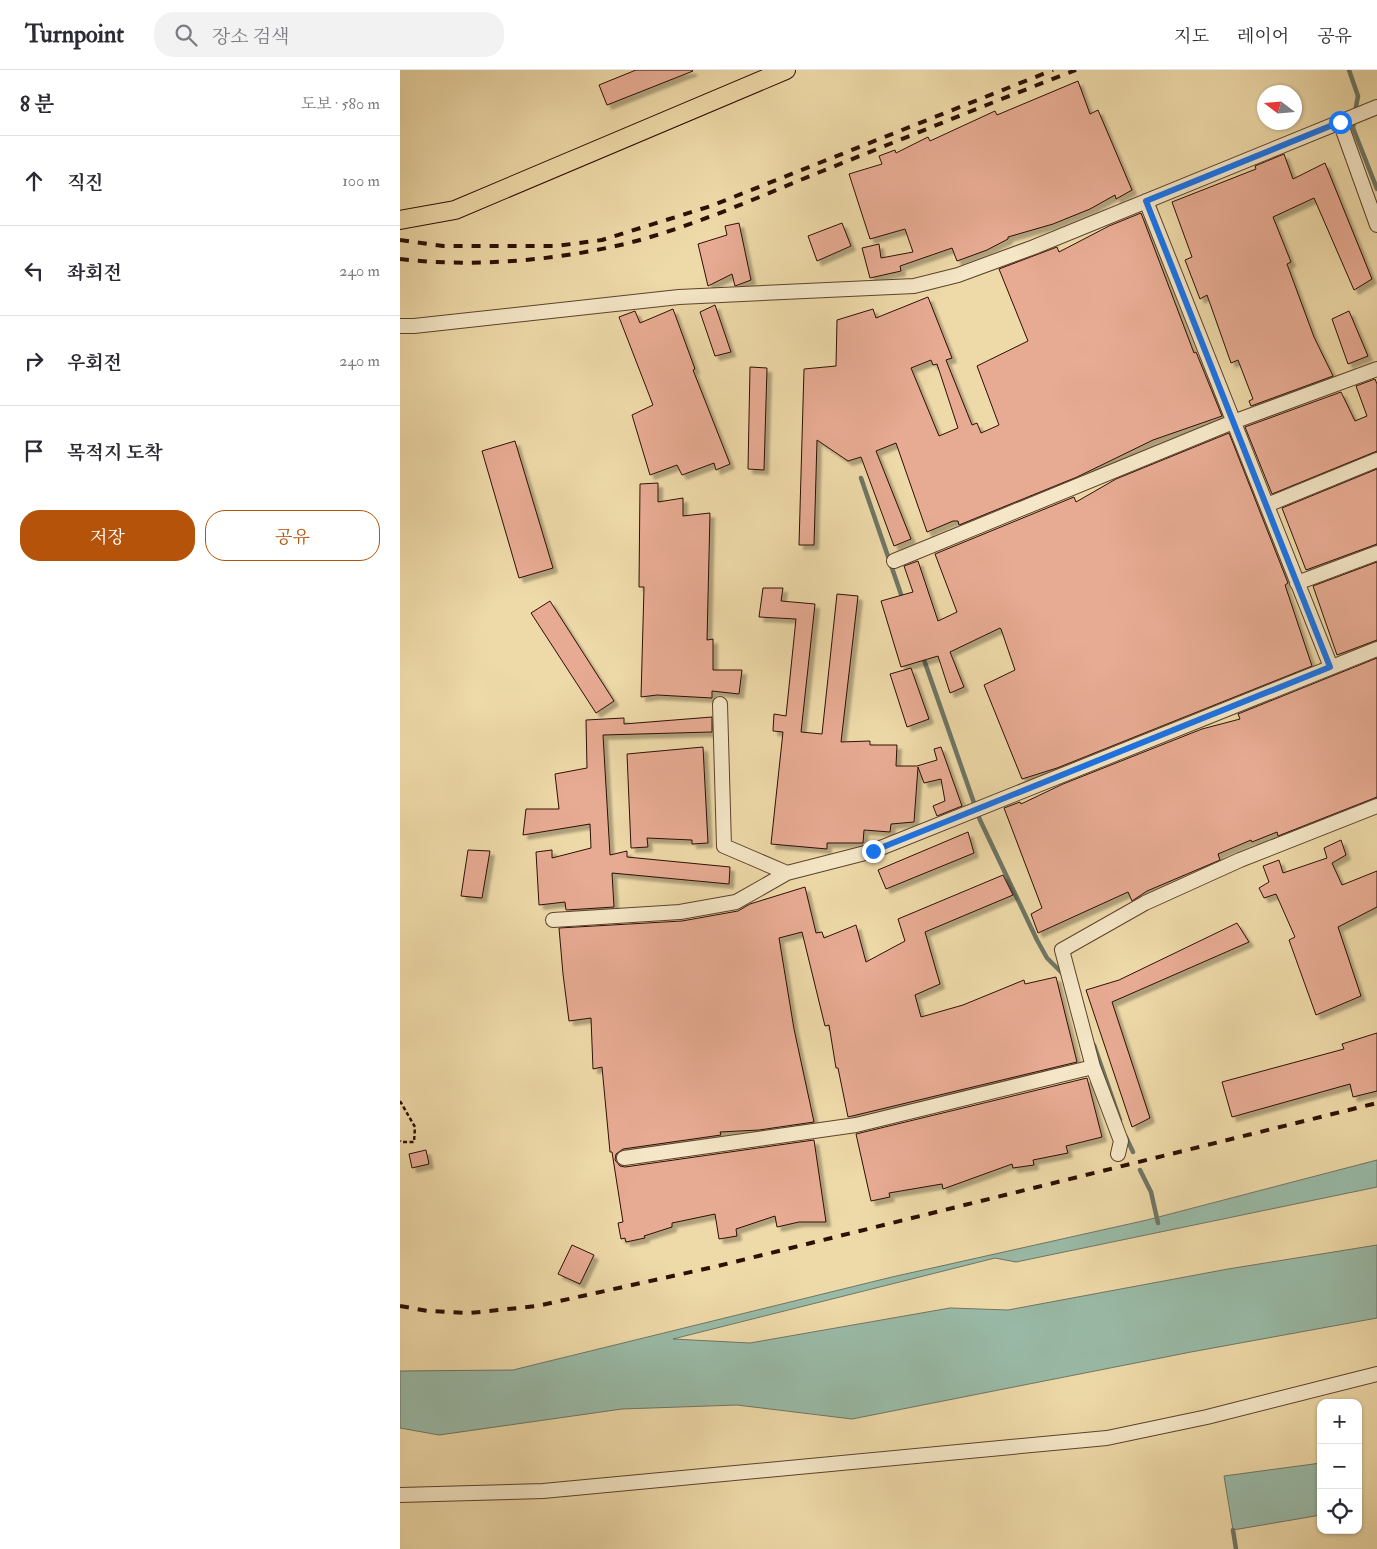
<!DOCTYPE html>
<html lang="ko">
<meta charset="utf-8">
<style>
body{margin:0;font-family:"IM FELL Double Pica","Noto Serif KR",serif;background:#f2f2f3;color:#2b2b33}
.controls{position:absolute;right:15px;bottom:15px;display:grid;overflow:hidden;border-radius:10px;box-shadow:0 1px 4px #0004}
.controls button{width:45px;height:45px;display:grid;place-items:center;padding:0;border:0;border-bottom:1px solid #e1e1e2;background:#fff;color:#2b2b33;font:25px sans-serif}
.compass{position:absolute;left:857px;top:15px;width:45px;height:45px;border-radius:50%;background:#fff;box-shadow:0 1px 4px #0004;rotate:286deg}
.stop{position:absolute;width:15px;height:15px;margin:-11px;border:4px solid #1a73e8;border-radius:50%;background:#fff}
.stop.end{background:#1a73e8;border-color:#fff;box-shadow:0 1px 5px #0008}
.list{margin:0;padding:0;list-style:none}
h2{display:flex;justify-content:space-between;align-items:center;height:65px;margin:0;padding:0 20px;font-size:21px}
h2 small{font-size:16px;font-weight:400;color:#7c7c81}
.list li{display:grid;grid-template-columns:32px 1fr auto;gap:15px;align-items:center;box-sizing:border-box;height:90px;padding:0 20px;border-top:1px solid #e1e1e2}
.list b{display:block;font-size:19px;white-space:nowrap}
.list em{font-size:16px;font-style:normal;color:#7c7c81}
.actions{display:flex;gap:10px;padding:15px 20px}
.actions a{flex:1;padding:11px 0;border:1px solid #b45309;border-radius:20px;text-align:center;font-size:18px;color:#b45309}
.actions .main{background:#b45309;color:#fff}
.icon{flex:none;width:28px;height:28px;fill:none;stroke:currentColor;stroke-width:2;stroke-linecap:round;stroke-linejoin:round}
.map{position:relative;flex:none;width:977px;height:1479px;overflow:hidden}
header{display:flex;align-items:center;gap:30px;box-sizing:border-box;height:70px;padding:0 25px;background:#fff;border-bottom:1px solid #e1e1e2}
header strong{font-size:24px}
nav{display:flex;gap:28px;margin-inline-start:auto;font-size:18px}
.search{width:350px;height:45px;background:#f2f2f3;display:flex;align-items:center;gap:12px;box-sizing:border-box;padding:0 18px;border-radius:20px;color:#7c7c81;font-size:19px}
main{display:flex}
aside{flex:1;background:#fff}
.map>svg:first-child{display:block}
.water{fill:#99baa7;stroke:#6e7665}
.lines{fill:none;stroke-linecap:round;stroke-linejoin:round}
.stream{stroke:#6e7665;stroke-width:4.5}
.building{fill:#e7ab93;stroke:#2d1003;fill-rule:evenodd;filter:url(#shadow)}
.minor-casing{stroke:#5d422c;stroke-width:16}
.major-casing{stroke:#2d1003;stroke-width:20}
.path{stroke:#2d1003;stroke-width:2.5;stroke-dasharray:4 2.5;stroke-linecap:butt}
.minor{stroke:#f4e6c6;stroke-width:14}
.major{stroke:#eed9a8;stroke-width:18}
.rail{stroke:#2d1003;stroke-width:4;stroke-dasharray:9 9;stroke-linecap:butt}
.route{stroke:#1a73e8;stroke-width:6}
</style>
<header>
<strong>Turnpoint</strong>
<div class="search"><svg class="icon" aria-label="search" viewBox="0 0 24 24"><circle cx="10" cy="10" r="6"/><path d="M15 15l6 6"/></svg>장소 검색</div>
<nav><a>지도</a><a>레이어</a><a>공유</a></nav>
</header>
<main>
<aside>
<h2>8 분<small>도보 · 580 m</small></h2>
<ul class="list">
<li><svg class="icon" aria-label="ahead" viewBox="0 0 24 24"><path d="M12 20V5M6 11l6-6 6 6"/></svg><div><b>직진</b></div><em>100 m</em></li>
<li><svg class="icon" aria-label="left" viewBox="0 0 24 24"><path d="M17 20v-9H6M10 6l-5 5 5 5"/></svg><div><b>좌회전</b></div><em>240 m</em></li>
<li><svg class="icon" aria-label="right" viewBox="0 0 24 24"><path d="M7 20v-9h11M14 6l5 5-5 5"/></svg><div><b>우회전</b></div><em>240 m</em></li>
<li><svg class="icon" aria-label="arrive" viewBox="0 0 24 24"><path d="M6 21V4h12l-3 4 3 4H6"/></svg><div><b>목적지 도착</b></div></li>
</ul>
<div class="actions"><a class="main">저장</a><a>공유</a></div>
</aside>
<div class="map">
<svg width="977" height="1479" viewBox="0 0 977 1479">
<defs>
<filter id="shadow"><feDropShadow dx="4.5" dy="4.5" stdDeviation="1" flood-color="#0004"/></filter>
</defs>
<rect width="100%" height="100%" fill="#eed9a8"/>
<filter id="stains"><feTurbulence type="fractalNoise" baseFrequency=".004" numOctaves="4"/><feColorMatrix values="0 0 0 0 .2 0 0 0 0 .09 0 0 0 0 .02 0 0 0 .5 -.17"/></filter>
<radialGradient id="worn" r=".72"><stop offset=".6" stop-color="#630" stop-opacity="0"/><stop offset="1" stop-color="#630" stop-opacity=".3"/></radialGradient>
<!-- water -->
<path class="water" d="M 977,1090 L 977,1117 L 616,1192 L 595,1188 L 273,1269 L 350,1273 L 550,1238 L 608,1240 L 828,1199 L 977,1175 L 977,1248 L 791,1282 L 452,1349 L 337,1335 L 222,1339 L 39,1365 L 0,1358 L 0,1301 L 113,1300 L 492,1207 L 747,1150 Z
M 921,1393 L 921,1445 L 833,1460 L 824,1406 Z"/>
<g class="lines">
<!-- stream -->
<path class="stream" d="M 949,0 L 958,26 L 955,42
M 954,50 L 953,58 L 977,119
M 461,408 L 503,530
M 523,587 L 580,750 L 637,870 L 647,888 L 663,904
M 694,975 L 720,1050
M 726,1067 L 733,1082
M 740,1100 L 751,1122 L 758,1153
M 833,1460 L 836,1479"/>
</g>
<!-- building -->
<path class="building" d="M 236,0 L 292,0 L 293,1 L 207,35 L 199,15 Z
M 678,11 L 690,44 L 698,40 L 732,120 L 716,129 L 715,125 L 690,139 L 653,154 L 608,167 L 608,169 L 587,180 L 557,191 L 552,178 L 500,196 L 501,201 L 470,208 L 462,178 L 479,174 L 481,188 L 513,182 L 505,159 L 470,169 L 449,104 L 482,94 L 479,86 L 495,80 L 496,83 L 528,67 L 530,71 L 595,41 L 597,45 Z
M 884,84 L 893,109 L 925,93 L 972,209 L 954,220 L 914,128 L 873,147 L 891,192 L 887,194 L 914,267 L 933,306 L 851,336 L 849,331 L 853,329 L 838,290 L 831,293 L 807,225 L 800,229 L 785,190 L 792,187 L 772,132 L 856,99 L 855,96 Z
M 741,143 L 794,283 L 796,282 L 822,346 L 753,370 L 677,407 L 559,455 L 558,451 L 553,451 L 527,462 L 496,373 L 476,381 L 511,469 L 494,476 L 461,387 L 448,391 L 417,370 L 414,475 L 399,475 L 404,299 L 436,296 L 437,250 L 473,239 L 476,248 L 528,227 L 552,288 L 546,290 L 572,355 L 577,353 L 581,363 L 599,355 L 577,296 L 628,271 L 599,199 L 657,177 L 659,182 L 709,156 ZM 531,290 L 533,295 L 537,294 L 558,358 L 539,366 L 511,298 Z
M 339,153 L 351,210 L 335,216 L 332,204 L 308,216 L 298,174 L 327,165 L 325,156 Z
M 442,153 L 451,176 L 417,191 L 408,166 Z
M 315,235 L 331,282 L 315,286 L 300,242 Z
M 273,239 L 295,299 L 293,300 L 330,394 L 316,400 L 314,393 L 282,405 L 277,395 L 250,405 L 232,345 L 253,335 L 219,247 L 235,241 L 240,253 Z
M 949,241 L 968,286 L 948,294 L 932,249 Z
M 350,297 L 367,298 L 364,400 L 348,399 Z
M 975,309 L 977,314 L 977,381 L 872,424 L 845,357 L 941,322 L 955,351 L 967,346 L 956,316 Z
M 829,363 L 888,513 L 885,515 L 912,596 L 657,698 L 622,709 L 584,615 L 615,600 L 601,559 L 600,558 L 550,582 L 564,617 L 550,623 L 538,586 L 501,597 L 481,531 L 513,522 L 504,496 L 518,491 L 538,551 L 557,542 L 535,484 L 674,427 L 676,432 L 716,409 Z
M 115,371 L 153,498 L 119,508 L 82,381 Z
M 977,399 L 977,474 L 906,500 L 882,438 Z
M 258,413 L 258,432 L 283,428 L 283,446 L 310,443 L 307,570 L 313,569 L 313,600 L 342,600 L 339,624 L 312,621 L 312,628 L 257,625 L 241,627 L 244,517 L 239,517 L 240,414 Z
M 977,492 L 977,570 L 937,585 L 913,516 Z
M 363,518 L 383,518 L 381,531 L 415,534 L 401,662 L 422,664 L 437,524 L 458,526 L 441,672 L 470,671 L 470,675 L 497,675 L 496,696 L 517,696 L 537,690 L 534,679 L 541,677 L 562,736 L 537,746 L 533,736 L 545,731 L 541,709 L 524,713 L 518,697 L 514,752 L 491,754 L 490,762 L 464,760 L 463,773 L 427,773 L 427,779 L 371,774 L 383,662 L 373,661 L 374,644 L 386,646 L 396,549 L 359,547 Z
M 150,531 L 214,631 L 196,643 L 131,543 Z
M 977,588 L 977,727 L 878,766 L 877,762 L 852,772 L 851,770 L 818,784 L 820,790 L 747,821 L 732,831 L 728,822 L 638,863 L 631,844 L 642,838 L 604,738 L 620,732 L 621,734 L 663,714 L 802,659 L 840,649 L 838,644 Z
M 511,598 L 529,649 L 507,657 L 490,604 Z
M 312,647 L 312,662 L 203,665 L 210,785 L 227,781 L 227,787 L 330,797 L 329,814 L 212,803 L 214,837 L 166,840 L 165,832 L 139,835 L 136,782 L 152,780 L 152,788 L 191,778 L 190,754 L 123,765 L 126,739 L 159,739 L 155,704 L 187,698 L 186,650 L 224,648 L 224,654 Z
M 303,677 L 308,773 L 292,774 L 292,770 L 247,768 L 248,777 L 231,778 L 227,684 Z
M 568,762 L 574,783 L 486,819 L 478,800 Z
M 941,770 L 946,785 L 932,793 L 942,815 L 977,801 L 977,837 L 938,857 L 961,926 L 916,945 L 889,870 L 895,867 L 876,824 L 864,828 L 859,818 L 869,812 L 863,796 L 879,790 L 883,803 L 927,788 L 924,778 Z
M 68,780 L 90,781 L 82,828 L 61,826 Z
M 603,805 L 613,825 L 525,862 L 540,914 L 515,925 L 521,947 L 563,935 L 624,910 L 625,914 L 656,907 L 677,992 L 448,1047 L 438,998 L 436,998 L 429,955 L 425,956 L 402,862 L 379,868 L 394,959 L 414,1052 L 359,1060 L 320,1062 L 321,1065 L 223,1079 L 216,1084 L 215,1090 L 220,1096 L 225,1097 L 414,1070 L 426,1152 L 399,1152 L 377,1157 L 375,1146 L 336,1159 L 337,1166 L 319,1169 L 315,1144 L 272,1153 L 272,1157 L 244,1166 L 245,1168 L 226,1172 L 225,1168 L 221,1169 L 218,1153 L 223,1152 L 212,1082 L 210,1082 L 202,997 L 193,999 L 191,948 L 169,951 L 163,904 L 159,858 L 282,851 L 338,841 L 350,834 L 405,817 L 416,863 L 422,862 L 424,868 L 456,855 L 466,892 L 505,871 L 498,849 Z
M 837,853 L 849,872 L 712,932 L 750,1048 L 732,1057 L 686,920 L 719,910 Z
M 977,963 L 977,1021 L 953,1027 L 950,1014 L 832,1047 L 822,1012 L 944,979 L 942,974 Z
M 687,1008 L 702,1067 L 666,1076 L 668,1083 L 633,1090 L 634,1095 L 613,1098 L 612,1094 L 543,1119 L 542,1114 L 489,1123 L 490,1127 L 471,1131 L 456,1064 Z
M 26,1080 L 29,1094 L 12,1098 L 9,1084 Z
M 172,1175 L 194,1185 L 180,1214 L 158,1204 Z"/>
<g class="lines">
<defs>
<path id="minor" d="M 940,52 L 977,155
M 746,131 L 931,597
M 0,256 L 14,256 L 279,227 L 514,216 L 558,205 L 634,177 L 977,37
M 867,435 L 977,390
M 494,491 L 833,352 L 977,299
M 897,513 L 977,483
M 320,634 L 324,776 L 387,803
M 153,850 L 280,842 L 336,832 L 387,803 L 473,781 L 977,579
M 718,1084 L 721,1071 L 693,997 L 662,880 L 745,833 L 840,790 L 977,736
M 224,1088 L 456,1055 L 693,997
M 0,1425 L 143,1421 L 707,1368 L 807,1347 L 977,1304"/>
<path id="major" d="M 0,150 L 55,140 L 386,0"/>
</defs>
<!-- minor casing -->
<use href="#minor" class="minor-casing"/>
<!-- major casing -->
<use href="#major" class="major-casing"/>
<!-- path -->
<path class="path" d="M 0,1031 L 15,1057 L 14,1072 L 1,1072 L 0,1071"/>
<!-- minor -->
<use href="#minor" class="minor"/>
<!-- major -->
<use href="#major" class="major"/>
<!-- rail -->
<path class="rail" d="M 0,170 L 43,176 L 156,176 L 202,170 L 311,136 L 653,0
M 0,189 C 76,198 166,190 240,170 C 301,153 361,126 420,102 C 505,68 590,33 676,0
M 0,1236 L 28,1241 L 70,1243 L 137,1236 L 318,1196 L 977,1033"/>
</g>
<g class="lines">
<!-- route -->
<path class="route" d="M 473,781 L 930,597 L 746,131 L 940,52"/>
</g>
<rect width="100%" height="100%" filter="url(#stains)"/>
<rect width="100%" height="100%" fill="url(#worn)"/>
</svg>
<div class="controls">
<button>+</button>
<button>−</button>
<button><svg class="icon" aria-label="locate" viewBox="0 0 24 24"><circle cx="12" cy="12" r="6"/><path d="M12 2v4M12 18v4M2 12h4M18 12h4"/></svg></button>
</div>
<svg class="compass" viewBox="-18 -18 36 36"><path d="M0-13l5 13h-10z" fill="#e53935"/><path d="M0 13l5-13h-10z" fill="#7c7c81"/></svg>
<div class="stop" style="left:940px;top:52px"></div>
<div class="stop end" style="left:473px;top:781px"></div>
</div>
</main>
